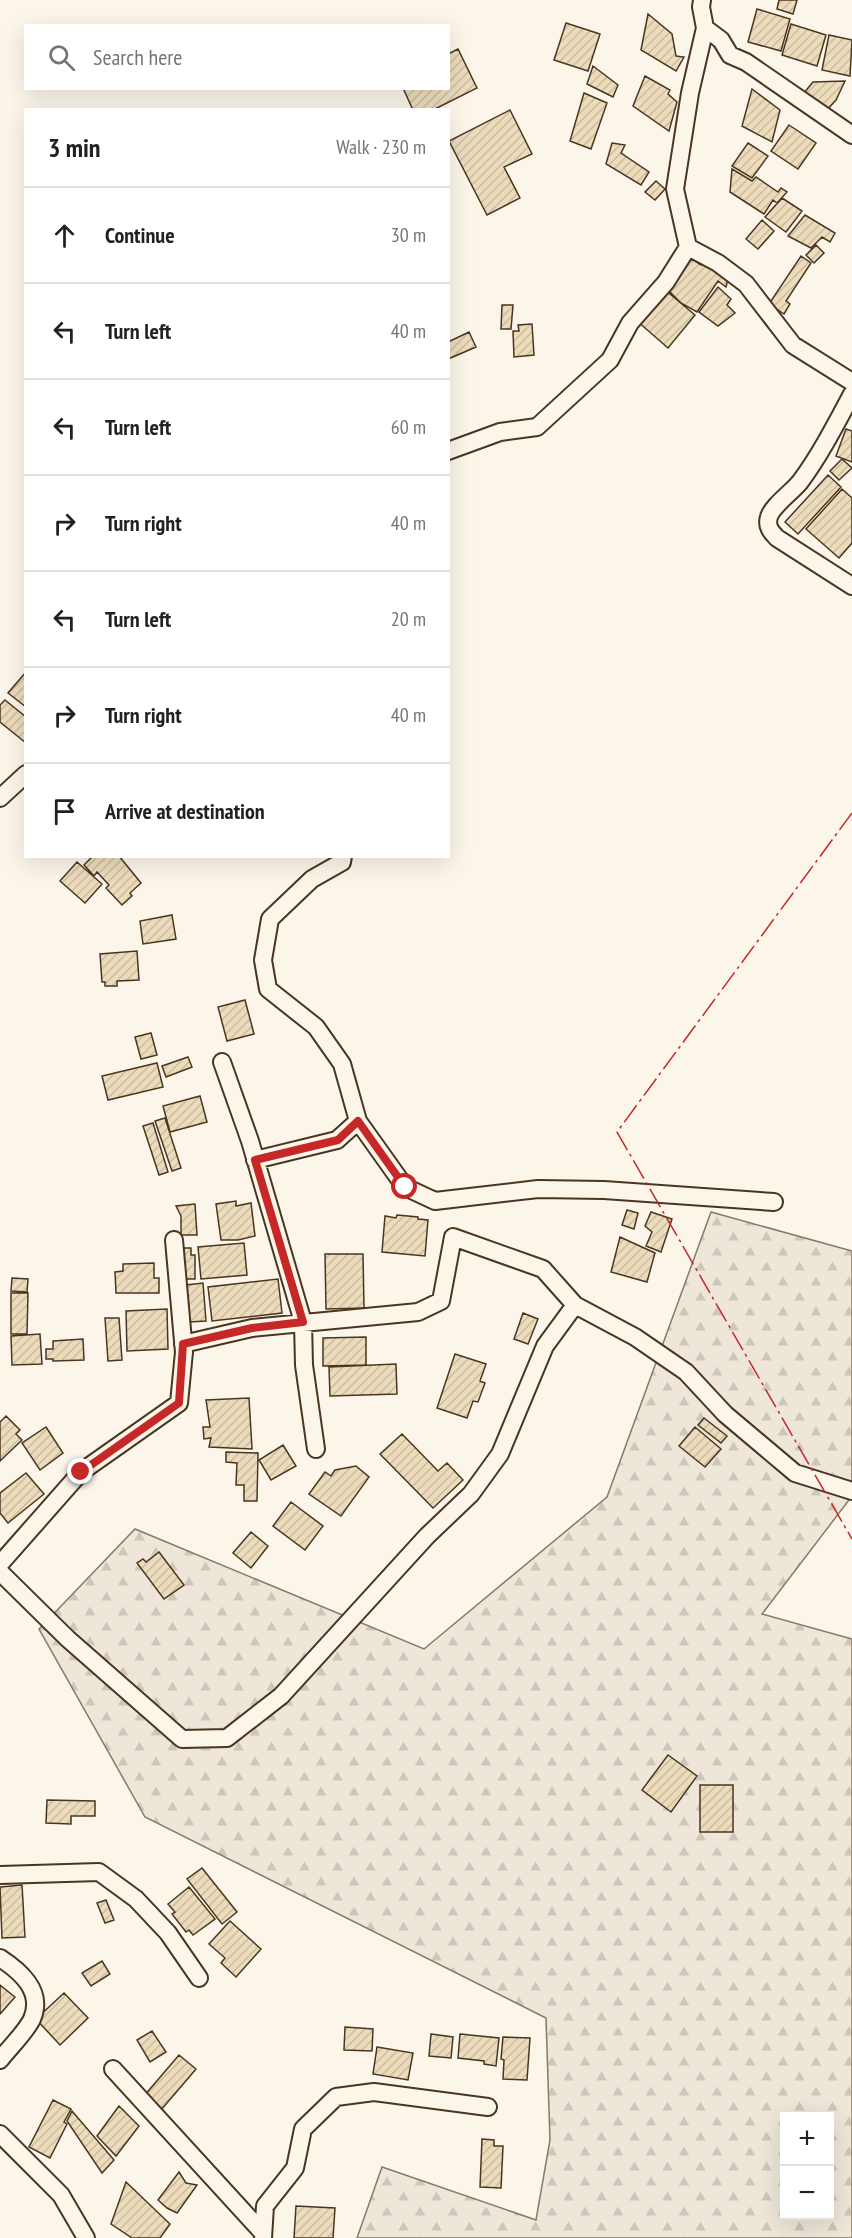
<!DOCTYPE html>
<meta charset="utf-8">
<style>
body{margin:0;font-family:"PT Sans Narrow",sans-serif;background:#f6f6f6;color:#202124}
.controls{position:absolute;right:18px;bottom:18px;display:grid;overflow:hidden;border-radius:0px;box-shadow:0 6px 24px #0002}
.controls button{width:54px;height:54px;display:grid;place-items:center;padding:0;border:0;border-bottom:2px solid #e0e0e0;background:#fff;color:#202124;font:30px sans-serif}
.stop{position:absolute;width:18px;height:18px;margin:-14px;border:4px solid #c62828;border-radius:50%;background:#fff}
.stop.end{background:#c62828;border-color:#fff;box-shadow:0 2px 6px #0008}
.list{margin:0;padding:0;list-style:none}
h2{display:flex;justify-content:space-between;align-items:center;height:78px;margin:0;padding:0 24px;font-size:26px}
h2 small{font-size:20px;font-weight:400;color:#757577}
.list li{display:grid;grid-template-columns:39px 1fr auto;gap:18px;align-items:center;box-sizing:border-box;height:96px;padding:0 24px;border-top:2px solid #e0e0e0}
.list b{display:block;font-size:22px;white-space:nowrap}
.list em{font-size:20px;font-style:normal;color:#757577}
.icon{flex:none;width:33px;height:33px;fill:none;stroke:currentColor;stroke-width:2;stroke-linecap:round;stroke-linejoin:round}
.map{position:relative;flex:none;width:852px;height:2238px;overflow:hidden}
.search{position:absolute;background:#fff;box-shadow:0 6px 24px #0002;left:24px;top:24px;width:426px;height:66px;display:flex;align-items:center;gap:15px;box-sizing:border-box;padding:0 21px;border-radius:0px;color:#757577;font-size:22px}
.panel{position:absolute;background:#fff;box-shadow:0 6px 24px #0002;left:24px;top:108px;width:426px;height:750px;border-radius:0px}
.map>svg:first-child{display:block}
.forest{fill:url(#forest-firs);stroke:#887966;stroke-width:1.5;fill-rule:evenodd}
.building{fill:url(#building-hatch);stroke:#4a3520;stroke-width:1.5}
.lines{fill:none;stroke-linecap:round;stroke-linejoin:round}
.street-casing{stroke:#4a3520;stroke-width:20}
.street{stroke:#fbf6e9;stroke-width:16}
.power{stroke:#c62828;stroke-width:1.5;stroke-dasharray:21 4.5 3 4.5;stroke-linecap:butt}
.route{stroke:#c62828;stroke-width:8}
</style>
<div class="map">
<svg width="852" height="2238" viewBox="0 0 852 2238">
<defs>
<pattern id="forest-firs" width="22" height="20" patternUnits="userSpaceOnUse" patternTransform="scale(1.5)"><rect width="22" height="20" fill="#ede6d9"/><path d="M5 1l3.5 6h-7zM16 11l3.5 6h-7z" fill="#cdc6ba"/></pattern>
<pattern id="building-hatch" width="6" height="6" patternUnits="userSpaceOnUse" patternTransform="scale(1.5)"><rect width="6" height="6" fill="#ecdcbc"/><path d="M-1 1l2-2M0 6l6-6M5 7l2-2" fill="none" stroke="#ccbda1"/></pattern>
</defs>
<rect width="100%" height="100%" fill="#fbf6e9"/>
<!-- forest -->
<path class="forest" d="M 711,1212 L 852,1251 L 852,1496 L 762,1614 L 852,1639 L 852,2238 L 357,2238 L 382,2167 L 536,2220 L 550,2140 L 546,2018 L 145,1817 L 39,1629 L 135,1529 L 424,1649 L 607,1497 ZM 784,2116 L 830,2116 L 830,2216 L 784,2216 Z"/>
<!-- building -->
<path class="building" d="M 779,0 L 797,0 L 793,14 L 777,9 Z
M 757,9 L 790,19 L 781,51 L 748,42 Z
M 648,14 L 672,34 L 676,56 L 684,57 L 676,71 L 641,50 Z
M 566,23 L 600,34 L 588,71 L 554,60 Z
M 791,24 L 826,35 L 817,66 L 782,55 Z
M 829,35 L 852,40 L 850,76 L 822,70 Z
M 458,49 L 477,88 L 433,110 L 413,110 L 403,88 L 448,88 L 448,54 Z
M 593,66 L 618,85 L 613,97 L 587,84 Z
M 645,76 L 670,90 L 668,94 L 677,102 L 669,131 L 633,106 Z
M 845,81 L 836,100 L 826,111 L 804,93 L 813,82 Z
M 752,89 L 780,110 L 772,142 L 742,126 Z
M 584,93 L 607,103 L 591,149 L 570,141 Z
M 510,110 L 532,154 L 504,167 L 520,198 L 487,215 L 449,141 Z
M 789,125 L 816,143 L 798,169 L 771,151 Z
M 612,143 L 625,145 L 621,153 L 649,172 L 641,185 L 606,164 Z
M 748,143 L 768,156 L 752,178 L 732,166 Z
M 732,169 L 752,181 L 756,177 L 778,192 L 781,188 L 787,192 L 777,203 L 773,200 L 764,214 L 730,192 Z
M 656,181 L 665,189 L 655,200 L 645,192 Z
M 782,198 L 802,211 L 786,232 L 765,217 Z
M 805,215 L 835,233 L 830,242 L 822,237 L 811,248 L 788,236 Z
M 762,220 L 774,231 L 758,249 L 746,239 Z
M 816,245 L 824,253 L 814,263 L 806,255 Z
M 688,256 L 701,265 L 707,258 L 729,275 L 726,287 L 718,281 L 697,312 L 681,303 L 666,288 Z
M 801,256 L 811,263 L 786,301 L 790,304 L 784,314 L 769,304 Z
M 718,287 L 731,299 L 727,305 L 735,313 L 718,326 L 699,312 Z
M 664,289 L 695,315 L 668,348 L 637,321 Z
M 502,305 L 513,305 L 511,329 L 501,329 Z
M 532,324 L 534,355 L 514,357 L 513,331 L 519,331 L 518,325 Z
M 469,332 L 476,347 L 448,359 L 448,342 Z
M 846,429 L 852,431 L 852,462 L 836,456 Z
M 842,459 L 852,468 L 839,480 L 830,471 Z
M 828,475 L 841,487 L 798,534 L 785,522 Z
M 842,489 L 852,498 L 852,543 L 839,558 L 806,529 Z
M 26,672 L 26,707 L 8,693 Z
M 5,700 L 26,717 L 26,743 L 0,722 L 0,705 Z
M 93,856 L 119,856 L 141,883 L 130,893 L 132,896 L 122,905 L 106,888 L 109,885 L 97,872 L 94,876 L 84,865 Z
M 77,862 L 102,884 L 85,903 L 60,881 Z
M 172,915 L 176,939 L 143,944 L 140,921 Z
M 137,951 L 139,980 L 117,981 L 117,986 L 105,986 L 105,982 L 102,982 L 100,954 Z
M 245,1000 L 254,1034 L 227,1041 L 218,1007 Z
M 151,1033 L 157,1055 L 141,1059 L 135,1037 Z
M 188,1057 L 192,1067 L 166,1077 L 162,1066 Z
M 157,1063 L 163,1087 L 108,1100 L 102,1076 Z
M 200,1096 L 207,1122 L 170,1132 L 163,1106 Z
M 165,1118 L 181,1168 L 172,1171 L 155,1121 Z
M 153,1123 L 168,1172 L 159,1175 L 143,1126 Z
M 236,1201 L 236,1206 L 251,1203 L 255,1236 L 238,1240 L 221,1240 L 216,1204 Z
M 195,1204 L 197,1235 L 181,1235 L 181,1216 L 176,1206 Z
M 627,1210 L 638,1213 L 634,1229 L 622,1225 Z
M 651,1212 L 672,1219 L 661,1252 L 646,1246 L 652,1232 L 645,1226 Z
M 397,1215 L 418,1217 L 418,1219 L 428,1220 L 425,1256 L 382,1252 L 385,1216 L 396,1218 Z
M 620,1237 L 655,1253 L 647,1282 L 611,1272 Z
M 244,1243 L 247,1275 L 201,1279 L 198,1247 Z
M 184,1248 L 191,1248 L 191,1255 L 195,1255 L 195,1279 L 184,1279 Z
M 325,1254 L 363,1254 L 364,1308 L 326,1309 Z
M 154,1263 L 154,1278 L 159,1278 L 159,1293 L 116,1293 L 115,1272 L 123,1271 L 123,1264 Z
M 12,1278 L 28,1279 L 27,1292 L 11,1291 Z
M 278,1279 L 282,1313 L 212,1321 L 208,1287 Z
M 203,1283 L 206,1321 L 189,1322 L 186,1285 Z
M 11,1293 L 28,1293 L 27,1334 L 11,1334 Z
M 167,1309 L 168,1349 L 127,1351 L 126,1311 Z
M 523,1313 L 538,1319 L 528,1344 L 514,1339 Z
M 105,1318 L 119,1318 L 122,1360 L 108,1361 Z
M 40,1334 L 42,1364 L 12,1365 L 11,1336 Z
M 366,1337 L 366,1365 L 323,1366 L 323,1338 Z
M 83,1339 L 84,1360 L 53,1361 L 53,1359 L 46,1359 L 46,1349 L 53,1349 L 53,1341 Z
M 455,1354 L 486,1364 L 480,1381 L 485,1383 L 478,1402 L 473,1401 L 467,1418 L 437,1408 Z
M 396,1364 L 397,1394 L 330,1396 L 329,1367 Z
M 249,1398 L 252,1449 L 209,1447 L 211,1438 L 204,1439 L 203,1427 L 210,1427 L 206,1400 Z
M 6,1416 L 20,1430 L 16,1434 L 22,1440 L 0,1461 L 0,1422 Z
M 704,1418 L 727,1436 L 721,1443 L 698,1425 Z
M 46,1427 L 63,1453 L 40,1470 L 22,1443 Z
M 695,1427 L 721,1449 L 705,1467 L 679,1446 Z
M 402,1434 L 438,1471 L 447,1463 L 463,1480 L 433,1508 L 380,1454 Z
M 283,1445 L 296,1466 L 271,1480 L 259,1460 Z
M 226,1452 L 258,1453 L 257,1501 L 244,1501 L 244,1485 L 236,1485 L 237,1463 L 226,1462 Z
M 356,1466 L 369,1477 L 341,1516 L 309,1494 L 325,1472 L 331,1476 L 335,1470 Z
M 26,1473 L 44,1494 L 8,1523 L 0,1513 L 0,1493 Z
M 291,1502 L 323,1526 L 305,1550 L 273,1526 Z
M 251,1532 L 268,1546 L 251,1568 L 233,1553 Z
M 159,1552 L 184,1585 L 164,1599 L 137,1563 L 143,1559 L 146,1562 Z
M 668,1755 L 697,1776 L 671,1812 L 642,1790 Z
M 700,1785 L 733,1785 L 733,1832 L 700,1832 Z
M 47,1800 L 95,1801 L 95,1816 L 71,1816 L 71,1824 L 46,1823 Z
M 202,1868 L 237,1912 L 222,1924 L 187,1879 Z
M 22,1885 L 25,1937 L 2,1938 L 0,1887 Z
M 189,1887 L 215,1919 L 193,1935 L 189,1930 L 186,1932 L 172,1914 L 175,1912 L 168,1904 Z
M 106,1900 L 114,1920 L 105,1923 L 97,1903 Z
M 230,1921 L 261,1949 L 236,1977 L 221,1963 L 225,1958 L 209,1944 Z
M 102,1961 L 110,1974 L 91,1986 L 82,1973 Z
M 0,1985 L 15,1997 L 0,2014 Z
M 64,1993 L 88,2018 L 60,2045 L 36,2019 Z
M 345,2027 L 373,2029 L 372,2051 L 344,2050 Z
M 152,2031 L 166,2052 L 150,2062 L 137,2040 Z
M 431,2034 L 453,2037 L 451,2058 L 429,2056 Z
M 460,2034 L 499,2038 L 496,2066 L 484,2064 L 484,2061 L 458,2058 Z
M 503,2037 L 530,2038 L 527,2080 L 503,2079 L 504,2060 L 501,2059 Z
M 377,2047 L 413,2053 L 408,2080 L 373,2074 Z
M 179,2055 L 196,2069 L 161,2110 L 144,2096 Z
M 53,2100 L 71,2109 L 64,2122 L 67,2124 L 50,2158 L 29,2147 Z
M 119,2106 L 139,2126 L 116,2156 L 97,2136 Z
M 72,2111 L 114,2160 L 102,2173 L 67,2121 Z
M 482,2139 L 494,2140 L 494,2146 L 503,2146 L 501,2188 L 480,2187 Z
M 179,2172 L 186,2183 L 197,2185 L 177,2213 L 167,2208 L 158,2200 Z
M 126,2182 L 170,2224 L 160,2238 L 132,2238 L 111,2224 Z
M 296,2206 L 335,2208 L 333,2238 L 294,2238 Z"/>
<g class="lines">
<defs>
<path id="street" d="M 702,0 L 701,7 L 705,28
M 688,247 L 718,263 L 746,284 L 793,345 L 852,382
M 852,394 C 836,424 820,455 800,482 C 792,492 772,506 769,517 C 766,526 771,532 777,538 L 852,586
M 448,451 L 500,432 L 537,427 L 610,360 L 630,323 L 666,282 L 688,247 L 675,189 L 690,93 L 705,28 L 721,40 L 730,55 L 746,62 L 852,135
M 0,798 L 26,774
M 343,856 L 342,862 L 312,879 L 270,919 L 263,960 L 268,989 L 316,1027 L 342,1064 L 358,1121 L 405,1187 L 435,1201 L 538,1189 L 604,1190 L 774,1202
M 222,1062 L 250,1141 L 303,1322 L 304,1365 L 316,1449
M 255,1160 L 337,1140 L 358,1121
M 183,1344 L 252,1328 L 418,1312 L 441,1301 L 453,1237 L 543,1269 L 575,1305 L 635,1337 L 686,1372 L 725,1414 L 795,1473 L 852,1491
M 0,1564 L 81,1472 L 179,1403 L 184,1352 L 174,1240
M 0,1572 L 68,1639 L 182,1739 L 227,1738 L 281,1696 L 427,1536 L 471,1494 L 500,1454 L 545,1346 L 575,1305
M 0,1875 L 99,1872 L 136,1899 L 168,1933 L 199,1978
M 0,1958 C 20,1971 44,1991 32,2019 C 26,2032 9,2048 0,2060
M 113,2069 L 263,2233
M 0,2134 L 61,2195 L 86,2238
M 263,2238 L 265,2206 L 295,2168 L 303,2129 L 336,2097 L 374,2092 L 488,2107"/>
</defs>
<!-- street casing -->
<use href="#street" class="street-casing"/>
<!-- street -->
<use href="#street" class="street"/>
<!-- power -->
<path class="power" d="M 852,813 L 617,1132 L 852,1539"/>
</g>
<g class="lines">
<!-- route -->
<path class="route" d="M 81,1472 L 179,1403 L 183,1344 L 252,1328 L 303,1322 L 255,1160 L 338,1140 L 358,1121 L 405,1187"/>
</g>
</svg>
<div class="controls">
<button>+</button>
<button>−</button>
</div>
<div class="stop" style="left:405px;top:1187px"></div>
<div class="stop end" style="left:81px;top:1472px"></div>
<div class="search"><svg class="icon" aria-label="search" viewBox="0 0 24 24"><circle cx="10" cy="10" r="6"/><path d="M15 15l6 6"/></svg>Search here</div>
<section class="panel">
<h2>3 min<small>Walk · 230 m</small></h2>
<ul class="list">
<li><svg class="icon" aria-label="ahead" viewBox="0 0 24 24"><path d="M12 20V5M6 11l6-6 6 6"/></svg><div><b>Continue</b></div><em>30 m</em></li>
<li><svg class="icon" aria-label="left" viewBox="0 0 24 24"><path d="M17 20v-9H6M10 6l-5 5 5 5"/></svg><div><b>Turn left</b></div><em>40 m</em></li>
<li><svg class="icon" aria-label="left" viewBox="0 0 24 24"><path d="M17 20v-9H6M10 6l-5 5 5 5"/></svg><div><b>Turn left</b></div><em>60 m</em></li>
<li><svg class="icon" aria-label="right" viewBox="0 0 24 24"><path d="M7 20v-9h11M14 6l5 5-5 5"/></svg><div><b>Turn right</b></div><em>40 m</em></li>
<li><svg class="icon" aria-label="left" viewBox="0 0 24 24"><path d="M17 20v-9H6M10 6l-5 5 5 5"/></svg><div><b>Turn left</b></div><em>20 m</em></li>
<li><svg class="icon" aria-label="right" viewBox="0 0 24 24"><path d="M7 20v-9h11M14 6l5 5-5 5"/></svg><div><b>Turn right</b></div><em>40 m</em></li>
<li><svg class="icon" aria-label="arrive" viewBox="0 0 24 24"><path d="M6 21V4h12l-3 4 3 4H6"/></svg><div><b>Arrive at destination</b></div></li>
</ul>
</section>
</div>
